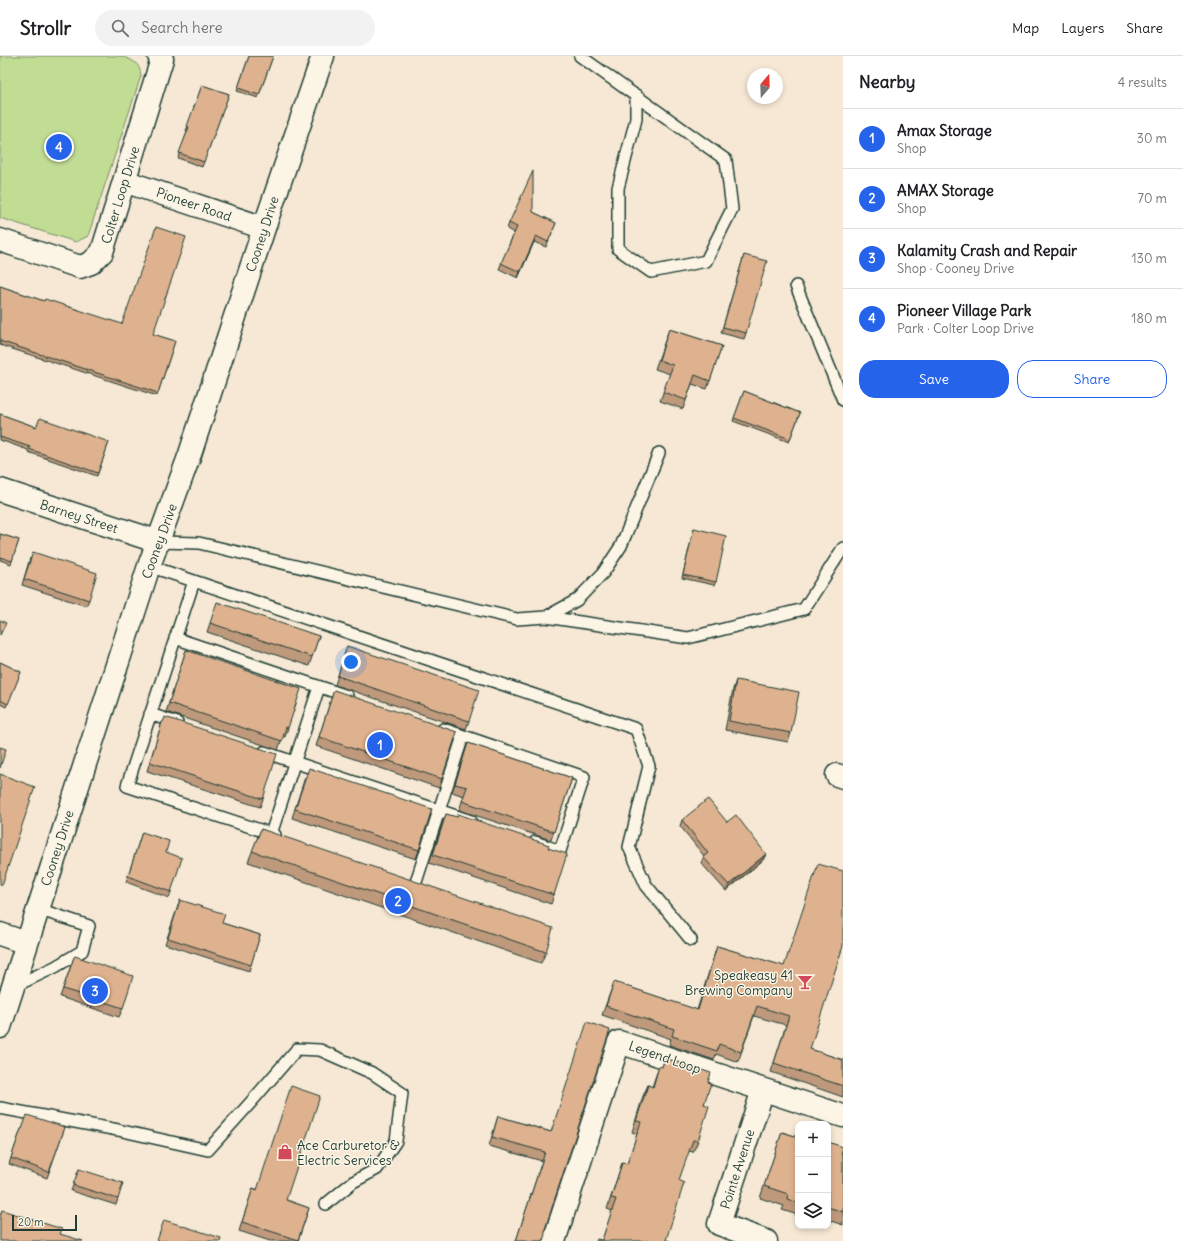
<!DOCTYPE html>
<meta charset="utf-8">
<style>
body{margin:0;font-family:Delius,sans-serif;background:#f2f2f2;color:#202124}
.controls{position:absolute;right:12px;bottom:12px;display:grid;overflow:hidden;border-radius:8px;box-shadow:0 2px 6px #0003}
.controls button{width:36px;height:36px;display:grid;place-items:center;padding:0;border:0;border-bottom:1px solid #e0e0e0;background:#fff;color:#202124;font:20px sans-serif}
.compass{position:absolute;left:747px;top:12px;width:36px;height:36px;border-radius:50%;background:#fff;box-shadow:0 2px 6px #0003;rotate:19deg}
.scale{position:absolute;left:12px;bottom:10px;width:65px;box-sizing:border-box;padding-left:4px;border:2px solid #1f3d34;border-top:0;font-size:11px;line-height:14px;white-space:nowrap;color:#1f3d34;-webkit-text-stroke:3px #fcf5e5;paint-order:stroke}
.you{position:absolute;left:351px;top:606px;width:14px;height:14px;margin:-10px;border:3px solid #fff;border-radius:50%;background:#1a73e8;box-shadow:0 0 0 6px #1a73e833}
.badge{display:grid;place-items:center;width:26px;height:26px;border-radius:50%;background:#2563eb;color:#fff;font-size:13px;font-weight:700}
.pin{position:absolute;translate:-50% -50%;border:2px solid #fff;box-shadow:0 1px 4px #0006}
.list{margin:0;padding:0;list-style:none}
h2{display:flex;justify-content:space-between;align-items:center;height:52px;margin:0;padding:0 16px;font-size:17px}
h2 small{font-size:13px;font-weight:400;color:#757577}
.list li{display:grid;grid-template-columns:26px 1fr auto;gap:12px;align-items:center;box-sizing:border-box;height:60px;padding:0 16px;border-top:1px solid #e0e0e0}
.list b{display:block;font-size:15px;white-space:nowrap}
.list p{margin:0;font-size:13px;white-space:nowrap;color:#757577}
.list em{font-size:13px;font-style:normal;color:#757577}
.actions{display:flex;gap:8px;padding:12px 16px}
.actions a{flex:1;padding:9px 0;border:1px solid #2563eb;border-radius:16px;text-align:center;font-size:14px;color:#2563eb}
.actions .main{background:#2563eb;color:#fff}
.icon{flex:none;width:22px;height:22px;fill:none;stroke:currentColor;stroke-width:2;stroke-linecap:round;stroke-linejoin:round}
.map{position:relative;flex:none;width:843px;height:1185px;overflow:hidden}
header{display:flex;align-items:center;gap:24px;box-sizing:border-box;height:56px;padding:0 20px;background:#fff;border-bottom:1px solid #e0e0e0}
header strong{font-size:19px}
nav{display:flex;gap:22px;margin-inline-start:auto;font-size:14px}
.search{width:280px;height:36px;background:#f2f2f2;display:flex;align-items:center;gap:10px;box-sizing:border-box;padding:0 14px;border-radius:22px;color:#757577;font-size:15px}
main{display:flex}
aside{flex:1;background:#fff}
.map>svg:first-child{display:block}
.green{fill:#c1dd94;stroke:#708d64}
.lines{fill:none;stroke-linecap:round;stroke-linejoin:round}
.lane-casing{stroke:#1f3d34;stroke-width:14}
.street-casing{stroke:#1f3d34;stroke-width:25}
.lane{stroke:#fcf5e5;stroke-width:11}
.street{stroke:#fcf5e5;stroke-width:22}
.wall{fill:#bf997b;stroke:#1f3d34}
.shaded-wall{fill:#9b7d64;stroke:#1f3d34}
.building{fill:#deb28f;stroke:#1f3d34}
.labels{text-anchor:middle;stroke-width:3;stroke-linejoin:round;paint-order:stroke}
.street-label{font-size:13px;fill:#1f3d34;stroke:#fcf5e5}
.poi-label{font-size:13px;fill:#1f3d34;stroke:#fcf5e5;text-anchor:end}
</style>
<header>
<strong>Strollr</strong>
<div class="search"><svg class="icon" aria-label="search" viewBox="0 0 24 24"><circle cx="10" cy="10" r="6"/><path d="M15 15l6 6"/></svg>Search here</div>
<nav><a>Map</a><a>Layers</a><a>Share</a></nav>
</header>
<main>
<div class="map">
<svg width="843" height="1185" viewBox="0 0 843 1185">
<rect width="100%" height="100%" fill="#f6e8d4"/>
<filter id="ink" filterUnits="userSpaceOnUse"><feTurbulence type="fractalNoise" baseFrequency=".025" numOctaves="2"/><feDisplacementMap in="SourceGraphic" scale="8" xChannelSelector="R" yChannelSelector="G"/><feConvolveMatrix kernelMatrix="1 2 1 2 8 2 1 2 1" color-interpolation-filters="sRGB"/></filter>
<g filter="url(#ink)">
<!-- green -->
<path class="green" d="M 0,0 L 120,0 C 132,4 140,6 141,20 L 88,180 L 76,186 L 0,162 L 0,5 L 1,2 Z"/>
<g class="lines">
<defs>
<path id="lane" d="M 580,0 L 726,104 L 732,153 L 706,205 L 651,216 L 618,193 L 618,132 L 636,63 L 636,39
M 796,230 L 843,344
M 159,486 L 199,487 L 517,563 L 546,561 L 577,544 L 603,517 L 621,490 L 659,397
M 149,510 L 636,673 L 649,710 L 629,791 L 646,829 L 691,884
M 194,525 L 127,730 L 275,779
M 546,561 L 688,582 L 804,553 L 843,492
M 175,582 L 347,640
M 150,658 L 177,667
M 443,673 L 584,721 L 560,795 L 535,786
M 264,696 L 471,765
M 271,778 L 319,631
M 416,826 L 463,680
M 13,931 L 55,911 L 82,895 L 89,870 L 38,853
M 0,1052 L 118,1074 L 208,1094 L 252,1045 L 297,993 L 320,994 L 372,1017 L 402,1037 L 396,1085 L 377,1113 L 353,1126 L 326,1148"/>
<path id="street" d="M 124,125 L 264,172
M 0,184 L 80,211 L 91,207 L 102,196 L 162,3 L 159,0
M 0,434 L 159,486
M 837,719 L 843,721
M 0,878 L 26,887
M 0,971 L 149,510 L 190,398 L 264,172 L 323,0
M 763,1034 L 719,1168 L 766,1185
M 554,1185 L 619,986 L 843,1060"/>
</defs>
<!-- lane casing -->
<use href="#lane" class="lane-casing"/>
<!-- street casing -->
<use href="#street" class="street-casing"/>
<!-- lane -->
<use href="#lane" class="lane"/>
<!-- street -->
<use href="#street" class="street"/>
</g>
<!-- wall -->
<path class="wall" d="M 249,0 L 273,0 L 258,42 L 237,35 Z
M 202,29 L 229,38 L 202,111 L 178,102 L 187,76 L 186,75 Z
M 533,156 L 556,167 L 546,191 L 534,186 L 518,222 L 499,213 L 514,177 L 507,173 L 509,167 Z
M 744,199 L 746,277 L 744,283 L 721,277 Z
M 0,230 L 44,245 L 175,285 L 157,340 L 0,289 Z
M 669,273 L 722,290 L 707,333 L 692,328 L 683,353 L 660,345 L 670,318 L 655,313 Z
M 744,335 L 800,357 L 789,386 L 733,365 Z
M 0,358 L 36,371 L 109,386 L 97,420 L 28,396 L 28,394 L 0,384 Z
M 694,472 L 716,526 L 714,529 L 682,522 Z
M 0,478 L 19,484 L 11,508 L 0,504 Z
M 30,502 L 89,544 L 86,550 L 22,529 Z
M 210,567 L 319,580 L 309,610 L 207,576 Z
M 347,590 L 469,665 L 466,673 L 335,629 Z
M 186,594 L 288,672 L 285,681 L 283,680 L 278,694 L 166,656 Z
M 0,606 L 21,616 L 6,651 L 0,648 Z
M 736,624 L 791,677 L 788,686 L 725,674 L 733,633 Z
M 334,634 L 442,723 L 439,732 L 316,690 Z
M 162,666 L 263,743 L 260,751 L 147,715 Z
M 468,687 L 572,722 L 551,784 L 459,754 L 464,740 L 452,736 Z
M 305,721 L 419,794 L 416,803 L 292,762 Z
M 446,758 L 548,792 L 554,839 L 551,848 L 429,807 Z
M 682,764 L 766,798 L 763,804 L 726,835 L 701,807 L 704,800 L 680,770 Z
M 261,773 L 546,896 L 541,907 L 248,806 Z
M 142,776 L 166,796 L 171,836 L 169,842 L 126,826 Z
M 180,844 L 222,867 L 260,879 L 249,915 L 165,888 Z
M 717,890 L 783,910 L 810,993 L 843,1004 L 843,1041 L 771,1016 L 786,969 L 754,960 L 738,1006 L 716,998 L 714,1004 L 669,989 L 671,983 L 602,959 L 614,926 L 697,954 Z
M 74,901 L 123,952 L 119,961 L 60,941 Z
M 665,1002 L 708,1026 L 698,1085 L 693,1096 L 689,1095 L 602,1184 L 612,1155 L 607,1153 L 622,1107 L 627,1108 L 637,1078 L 632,1076 L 643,1040 L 648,1029 L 652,1031 L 659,1010 L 662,1011 Z
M 498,1060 L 551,1076 L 545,1173 L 543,1185 L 516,1185 L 542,1105 L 489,1090 Z
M 65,1071 L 47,1122 L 9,1108 L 21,1073 Z
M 782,1076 L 798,1081 L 798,1159 L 782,1154 L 784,1150 L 760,1142 Z
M 828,1086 L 841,1098 L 843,1098 L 843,1169 L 828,1164 Z
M 79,1113 L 118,1143 L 116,1149 L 71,1135 Z
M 253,1132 L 309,1152 L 298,1185 L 270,1185 L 239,1175 Z"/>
<!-- shaded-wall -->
<path class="shaded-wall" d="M 536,180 L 534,186 L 518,222 L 520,216 Z
M 766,798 L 763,804 L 726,835 L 729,829 Z"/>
<!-- building -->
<path class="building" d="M 249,0 L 273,0 L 259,39 L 238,32 Z
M 202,29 L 229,38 L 204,106 L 179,97 L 189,71 L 187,70 Z
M 533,115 L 533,156 L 556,167 L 548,186 L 536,180 L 520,216 L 501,207 L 517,171 L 509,167 Z
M 156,171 L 186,181 L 153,278 L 175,285 L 158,337 L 0,285 L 0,230 L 44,245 L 45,243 L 122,268 Z
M 744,199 L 767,205 L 746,277 L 723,271 Z
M 669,273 L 722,290 L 710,325 L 695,319 L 686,344 L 663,336 L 673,309 L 659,304 Z
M 744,335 L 800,357 L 790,383 L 734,362 Z
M 0,358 L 36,371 L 40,362 L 109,386 L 98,417 L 29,393 L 30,391 L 0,381 Z
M 694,472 L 726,480 L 716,526 L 683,519 Z
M 0,478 L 19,484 L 12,505 L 0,501 Z
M 33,496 L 97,517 L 89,544 L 24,523 Z
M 217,546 L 319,580 L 312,601 L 210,567 Z
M 0,564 L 6,567 L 0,579 Z
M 347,590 L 479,634 L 469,665 L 338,620 Z
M 186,594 L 301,633 L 288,672 L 286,671 L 282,685 L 169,647 Z
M 0,606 L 21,616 L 8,648 L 0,644 Z
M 736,624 L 799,636 L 791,677 L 729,665 Z
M 334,634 L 457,676 L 442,723 L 319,681 Z
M 165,661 L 277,698 L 263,743 L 150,706 L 162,666 L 163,666 Z
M 468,687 L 572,722 L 554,776 L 462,745 L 467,731 L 455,728 Z
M 0,691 L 6,693 L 0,712 Z
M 309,712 L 432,753 L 419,794 L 295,753 Z
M 0,718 L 35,731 L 2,829 L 0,828 Z
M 708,743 L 727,766 L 736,759 L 766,798 L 729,829 L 703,801 L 708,797 L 682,764 Z
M 446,758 L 457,761 L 458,758 L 549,789 L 548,792 L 567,798 L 554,839 L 433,799 Z
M 261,773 L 553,872 L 546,896 L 252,795 Z
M 142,776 L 169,785 L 166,796 L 182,802 L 171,836 L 128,820 Z
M 818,808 L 843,815 L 843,890 L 810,993 L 843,1004 L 843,1030 L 774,1007 L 789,960 L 757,950 L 741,996 L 719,988 L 717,995 L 672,980 L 674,973 L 606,950 L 614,926 L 698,954 L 717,890 L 784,910 Z
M 180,844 L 225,858 L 222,867 L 260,879 L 251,909 L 168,882 Z
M 75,900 L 133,920 L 123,952 L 63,933 L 74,901 Z
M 587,966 L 610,974 L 545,1173 L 545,1178 L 543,1185 L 516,1185 L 545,1096 L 492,1081 L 498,1060 L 551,1076 Z
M 665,1002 L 711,1017 L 708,1026 L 711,1027 L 704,1048 L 709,1050 L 698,1085 L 693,1084 L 679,1124 L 684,1127 L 666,1184 L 670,1185 L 596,1185 L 597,1183 L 602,1184 L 616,1143 L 611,1142 L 622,1107 L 627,1108 L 641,1066 L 636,1065 L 648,1029 L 653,1031 L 659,1010 L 662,1011 Z
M 291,1030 L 320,1040 L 286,1144 L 309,1152 L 298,1184 L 242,1166 L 253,1132 L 257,1134 Z
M 27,1059 L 65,1071 L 49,1116 L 11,1102 L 21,1073 L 22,1073 Z
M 782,1076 L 798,1081 L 798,1147 L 787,1143 L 788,1138 L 764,1130 Z
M 828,1086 L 843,1091 L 841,1098 L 843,1098 L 843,1156 L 828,1151 Z
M 79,1113 L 123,1127 L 118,1143 L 73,1129 Z
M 2,1154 L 62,1173 L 60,1178 L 83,1185 L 0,1185 L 0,1160 Z
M 164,1164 L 221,1182 L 220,1185 L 157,1185 Z"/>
</g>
<!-- icons -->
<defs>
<symbol id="bar-bare" viewBox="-9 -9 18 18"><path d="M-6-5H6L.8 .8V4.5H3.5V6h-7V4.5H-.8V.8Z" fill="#d1495b" stroke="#fcf5e5" stroke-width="2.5" paint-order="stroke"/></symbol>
<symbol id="shop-bare" viewBox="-9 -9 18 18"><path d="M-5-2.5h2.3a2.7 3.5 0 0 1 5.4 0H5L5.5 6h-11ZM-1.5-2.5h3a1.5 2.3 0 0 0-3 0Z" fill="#d1495b" stroke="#fcf5e5" stroke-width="2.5" paint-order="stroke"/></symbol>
</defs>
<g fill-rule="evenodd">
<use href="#bar-bare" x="794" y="915" width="22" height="22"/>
<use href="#shop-bare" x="274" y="1085" width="22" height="22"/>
</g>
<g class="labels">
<!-- street labels -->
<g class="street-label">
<text transform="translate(120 139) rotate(-73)" y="5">Colter Loop Drive</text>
<text transform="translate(194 148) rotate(19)" y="5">Pioneer Road</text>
<text transform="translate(262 178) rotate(-72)" y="5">Cooney Drive</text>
<text transform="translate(79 460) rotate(18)" y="5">Barney Street</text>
<text transform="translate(159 485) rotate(-70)" y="5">Cooney Drive</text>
<text transform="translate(57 792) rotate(-72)" y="5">Cooney Drive</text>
<text transform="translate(665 1001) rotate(19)" y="5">Legend Loop</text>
<text transform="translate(737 1113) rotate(-72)" y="5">Pointe Avenue</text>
</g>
<!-- poi labels -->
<g class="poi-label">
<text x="793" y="924">Speakeasy 41<tspan x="793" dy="15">Brewing Company</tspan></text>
<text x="297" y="1094" text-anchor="start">Ace Carburetor &amp;<tspan x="297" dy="15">Electric Services</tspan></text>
</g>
</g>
</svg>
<div class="controls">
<button>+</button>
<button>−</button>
<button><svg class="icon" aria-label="layers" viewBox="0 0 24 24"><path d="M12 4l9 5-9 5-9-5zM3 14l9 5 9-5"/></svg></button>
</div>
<svg class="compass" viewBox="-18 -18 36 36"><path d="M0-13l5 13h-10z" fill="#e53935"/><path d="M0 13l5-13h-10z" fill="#757577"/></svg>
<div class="scale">20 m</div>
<div class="you"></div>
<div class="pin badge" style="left:380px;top:689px">1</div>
<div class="pin badge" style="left:398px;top:845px">2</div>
<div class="pin badge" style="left:95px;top:935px">3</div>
<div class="pin badge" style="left:59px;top:91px">4</div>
</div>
<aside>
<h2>Nearby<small>4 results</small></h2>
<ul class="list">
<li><span class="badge">1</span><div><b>Amax Storage</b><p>Shop</p></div><em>30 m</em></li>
<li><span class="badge">2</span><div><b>AMAX Storage</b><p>Shop</p></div><em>70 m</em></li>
<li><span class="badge">3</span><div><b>Kalamity Crash and Repair</b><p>Shop · Cooney Drive</p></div><em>130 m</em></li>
<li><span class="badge">4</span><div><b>Pioneer Village Park</b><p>Park · Colter Loop Drive</p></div><em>180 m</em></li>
</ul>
<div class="actions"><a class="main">Save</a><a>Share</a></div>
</aside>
</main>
